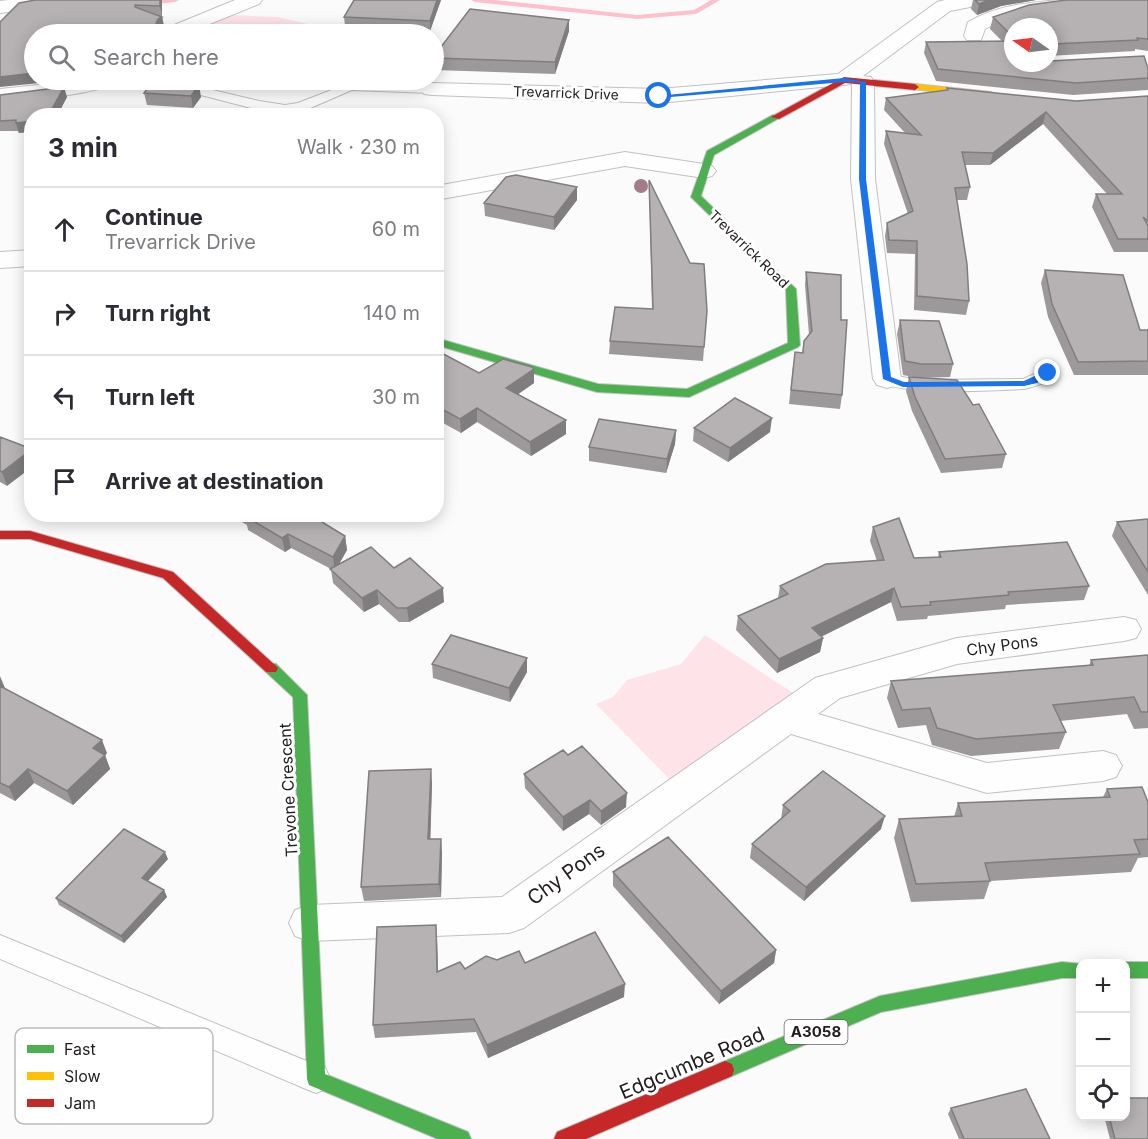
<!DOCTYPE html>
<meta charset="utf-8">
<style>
body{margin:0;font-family:Inter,sans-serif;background:#f2f2f3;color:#2b2b33}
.controls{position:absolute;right:18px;bottom:18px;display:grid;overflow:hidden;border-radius:12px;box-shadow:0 3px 15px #0003}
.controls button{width:54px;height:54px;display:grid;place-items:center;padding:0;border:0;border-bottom:2px solid #e1e1e2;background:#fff;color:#2b2b33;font:30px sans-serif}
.compass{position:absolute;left:1004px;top:18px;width:54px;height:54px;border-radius:50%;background:#fff;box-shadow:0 3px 15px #0003;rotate:284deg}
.stop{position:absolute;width:18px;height:18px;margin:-14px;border:4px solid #1a73e8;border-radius:50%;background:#fff}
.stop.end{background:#1a73e8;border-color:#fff;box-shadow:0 2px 6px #0008}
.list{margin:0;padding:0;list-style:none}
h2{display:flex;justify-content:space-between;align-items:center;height:78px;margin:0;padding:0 24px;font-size:26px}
h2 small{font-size:20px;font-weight:400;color:#7c7c81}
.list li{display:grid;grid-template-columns:39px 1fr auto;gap:18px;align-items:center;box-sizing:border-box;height:84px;padding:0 24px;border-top:2px solid #e1e1e2}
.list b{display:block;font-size:22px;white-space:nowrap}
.list p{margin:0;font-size:20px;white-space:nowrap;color:#7c7c81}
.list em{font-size:20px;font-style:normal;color:#7c7c81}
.icon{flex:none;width:33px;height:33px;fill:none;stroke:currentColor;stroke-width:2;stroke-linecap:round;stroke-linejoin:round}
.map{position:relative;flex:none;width:1148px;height:1139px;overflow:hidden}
.search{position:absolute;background:#fff;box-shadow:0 3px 15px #0003;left:24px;top:24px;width:420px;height:66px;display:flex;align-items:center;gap:15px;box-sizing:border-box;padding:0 21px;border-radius:33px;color:#7c7c81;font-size:22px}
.panel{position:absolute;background:#fff;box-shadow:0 3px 15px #0003;left:24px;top:108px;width:420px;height:414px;border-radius:24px}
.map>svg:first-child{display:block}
.green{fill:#fee4e8}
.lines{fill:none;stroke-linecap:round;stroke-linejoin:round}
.stream{fill:#fdc1cd;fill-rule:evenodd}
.lane-casing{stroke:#c2c0c0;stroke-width:2}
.street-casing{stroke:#c2c0c0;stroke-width:2}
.fast-casing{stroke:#c2c0c0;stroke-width:2}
.slow-casing{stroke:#c2c0c0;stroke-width:2}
.jam-casing{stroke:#c2c0c0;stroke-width:2}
.lane{fill:#fffefe;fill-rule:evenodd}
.street{fill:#fffefe;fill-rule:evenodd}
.fast{fill:#4caf50;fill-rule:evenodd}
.slow{fill:#ffc107;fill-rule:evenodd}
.jam{fill:#c62828;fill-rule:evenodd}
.tree{fill:#a47b88}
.wall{fill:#9d999a}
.shaded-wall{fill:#7f7d7d}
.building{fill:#b6b2b3;stroke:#7f7d7d;stroke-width:1.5}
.route{fill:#1a73e8}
.labels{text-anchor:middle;stroke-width:6;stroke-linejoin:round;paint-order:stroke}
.far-street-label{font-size:14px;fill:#211c1d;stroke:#fff}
.shield{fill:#fff;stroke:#646061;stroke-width:1.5}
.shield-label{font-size:15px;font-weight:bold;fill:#211c1d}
.street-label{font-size:16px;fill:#211c1d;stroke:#fff}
.near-street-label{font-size:20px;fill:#211c1d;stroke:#fff}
.key{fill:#fff;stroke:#bcbbbb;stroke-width:1.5}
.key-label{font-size:16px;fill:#211c1d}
</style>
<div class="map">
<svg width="1148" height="1139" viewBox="0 0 1148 1139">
<rect width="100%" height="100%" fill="#fcfbfb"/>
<!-- green -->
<path class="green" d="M 233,15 L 278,17 L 350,34 L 186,34 Z
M 705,635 L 807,702 L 682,792 L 596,704 L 613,697 L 627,680 L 681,664 Z"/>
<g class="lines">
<!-- stream -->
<path class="stream" d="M 155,0 L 179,0 L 175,2 L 147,5 L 143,3 Z
M 471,0 L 495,0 L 637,15 L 694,10 L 711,0 L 720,0 L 696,14 L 637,19 L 475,2 Z"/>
<defs>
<path id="lane" d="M 104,80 L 183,83 L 259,101 L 285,105 L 298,103 L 352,82 L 432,85 L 439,89 L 432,93 L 352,90 L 308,109 L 285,113 L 259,110 L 193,93 L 131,88 L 106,83 Z
M 1048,368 L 1054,369 L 1057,373 C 1049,383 1036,386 1024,389 C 999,390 890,397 878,379 L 881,375 L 887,374 L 918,380 L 1023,379 Z
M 0,935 L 326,1069 L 330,1079 L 326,1089 L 316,1093 L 306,1089 L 0,959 Z"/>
<path id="street" d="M 9,0 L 65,0 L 62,4 L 55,6 L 0,13 L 0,1 Z
M 235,0 L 262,0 L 259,4 L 185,34 L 159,34 L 162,30 Z
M 945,0 L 988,0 L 985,4 L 950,11 L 863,76 L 871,77 L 874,82 L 875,179 L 901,379 L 897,385 L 887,388 L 877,385 L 873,379 L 851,179 L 852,84 L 659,103 L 432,95 L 424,94 L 421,89 L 424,84 L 432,83 L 659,89 L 838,74 L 937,2 Z
M 1060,0 L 1103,0 L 1100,4 C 1062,14 1019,8 985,29 L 981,40 L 967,40 L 964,36 L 968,22 C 997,5 1027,3 1060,0 Z
M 85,80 L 116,80 C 105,95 22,100 0,103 L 0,89 Z
M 625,152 L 704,164 L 712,166 L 716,171 L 712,176 L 704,178 L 625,166 L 436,200 L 436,186 Z
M 32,250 L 32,266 L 0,268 L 0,252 Z
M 1124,617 L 1136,620 L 1141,629 L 1136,638 L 1124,641 L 957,664 L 840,698 L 818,714 L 987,763 L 1103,751 L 1116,755 L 1122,766 L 1116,777 L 1103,781 L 987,793 L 791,734 L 524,928 L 509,933 L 310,941 L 295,936 L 289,923 L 295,910 L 310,905 L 502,897 L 815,678 L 957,638 Z"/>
<path id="fast" d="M 773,115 L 781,117 L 714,155 L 701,196 L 796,289 L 800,345 L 798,347 L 689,397 L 597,392 L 436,345 L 436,338 L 598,384 L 687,389 L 788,343 L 786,290 L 691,197 L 707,151 Z
M 271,663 L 276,664 L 307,695 L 325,1074 L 468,1132 L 471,1139 L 438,1139 L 309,1085 L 307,1079 L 293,697 L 266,672 L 264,668 L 266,664 Z
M 1062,962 L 1083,964 L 1080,964 L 1080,978 L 1062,978 L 881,1012 L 725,1079 L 718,1076 L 716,1070 L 718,1064 L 880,996 Z
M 1126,962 L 1148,962 L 1148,978 L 1126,978 L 1126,964 L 1123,964 Z"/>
<path id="slow" d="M 915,84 L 991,92 L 995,95 L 991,98 L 912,89 L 911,87 Z"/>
<path id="jam" d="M 844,77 L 915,84 L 919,87 L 915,90 L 845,83 L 779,119 L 771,117 Z
M 0,531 L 30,531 L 173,572 L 278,668 L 276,672 L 266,672 L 163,578 L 30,539 L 0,539 Z
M 725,1061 L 732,1064 L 734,1070 L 732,1076 L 586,1139 L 554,1139 L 557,1132 Z"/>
</defs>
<!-- lane casing -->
<use href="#lane" class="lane-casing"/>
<!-- street casing -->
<use href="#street" class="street-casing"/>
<!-- fast casing -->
<use href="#fast" class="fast-casing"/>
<!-- slow casing -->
<use href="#slow" class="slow-casing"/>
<!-- jam casing -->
<use href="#jam" class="jam-casing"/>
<!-- lane -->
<use href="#lane" class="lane"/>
<!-- street -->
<use href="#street" class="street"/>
<!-- fast -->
<use href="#fast" class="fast"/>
<!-- slow -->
<use href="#slow" class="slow"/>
<!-- jam -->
<use href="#jam" class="jam"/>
</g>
<!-- trees -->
<circle class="tree" cx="641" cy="186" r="7"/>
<!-- wall -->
<path class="wall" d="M 162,0 L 162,16 L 164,26 L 183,26 L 185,34 L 34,34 L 19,3 Z
M 441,0 L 430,31 L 345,26 L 344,17 Z
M 973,0 L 1036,0 L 1001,6 L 977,15 L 971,9 Z
M 1148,0 L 1148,51 L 1135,49 L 1135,51 L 1049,56 L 1049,27 L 1013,27 L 1013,63 L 1148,68 L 1148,90 L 1073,95 L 936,81 L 924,53 L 926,42 L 1002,41 L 990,29 L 993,17 Z
M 569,20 L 569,31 L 555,74 L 434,70 L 434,56 Z
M 155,80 L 201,97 L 193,108 L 147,105 L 144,93 Z
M 168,80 L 167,80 L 215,80 L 210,87 L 184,81 Z
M 947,88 L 1076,101 L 1148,96 L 1148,252 L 1114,252 L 1092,207 L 1096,194 L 1107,194 L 1043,124 L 990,165 L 965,165 L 970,187 L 967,200 L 957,200 L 969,301 L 966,315 L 914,310 L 915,254 L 887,253 L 885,236 L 887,223 L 908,214 L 884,144 L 886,131 L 906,134 L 884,110 L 886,98 L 946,90 Z
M 0,95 L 67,97 L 57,116 L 32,116 L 19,133 L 18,131 L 0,131 Z
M 649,180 L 707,311 L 703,361 L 609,354 L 610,341 L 652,309 Z
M 577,200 L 554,230 L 485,216 L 484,203 Z
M 1045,270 L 1140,330 L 1148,330 L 1148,375 L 1074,375 L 1048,317 L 1041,283 Z
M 806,272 L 841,320 L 842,395 L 840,409 L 789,404 L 793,366 L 802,353 L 804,341 L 809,335 L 805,285 Z
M 900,320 L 953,364 L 950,377 L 918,378 L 903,375 L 897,334 Z
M 436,350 L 479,373 L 534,369 L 534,383 L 518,394 L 566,420 L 566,434 L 531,456 L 477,422 L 461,433 L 436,419 Z
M 909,377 L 973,405 L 1006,454 L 1002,468 L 941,473 L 912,411 L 906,391 Z
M 694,428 L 770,432 L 728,462 L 693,441 Z
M 676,430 L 675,444 L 666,473 L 589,461 L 589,447 Z
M 0,437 L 7,486 L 0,482 Z
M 228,514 L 309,514 L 345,536 L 347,550 L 339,564 L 394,568 L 444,602 L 409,622 L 399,622 L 379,604 L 364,612 L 333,583 L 331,569 L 291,548 L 285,552 L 248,530 L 247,525 Z
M 1148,519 L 1148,595 L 1112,536 L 1117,522 Z
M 873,527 L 914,558 L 938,557 L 939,552 L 1089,586 L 1084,600 L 1006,605 L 1005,609 L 928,616 L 927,619 L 897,621 L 891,602 L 821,637 L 823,638 L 820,652 L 777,673 L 736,630 L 738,616 L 778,598 L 780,586 L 877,561 L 870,541 Z
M 1148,655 L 1148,728 L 1134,729 L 1127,714 L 1060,721 L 1066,732 L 1059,749 L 971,756 L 932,745 L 926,725 L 898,728 L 887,698 L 891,681 L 1089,666 L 1091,660 Z
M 432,664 L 527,672 L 510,702 L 433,678 Z
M 0,676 L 5,688 L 107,753 L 105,755 L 110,769 L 73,805 L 34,783 L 15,801 L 0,793 Z
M 568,755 L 626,807 L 601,825 L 589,814 L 563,831 L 525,788 L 524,774 Z
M 432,783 L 430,839 L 442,852 L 441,897 L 364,901 L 361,887 Z
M 1107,789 L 1148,802 L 1148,857 L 1138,858 L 1131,872 L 990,881 L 984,899 L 911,902 L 894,838 L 899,819 L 954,817 L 958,803 L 1103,797 Z
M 783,805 L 881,829 L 804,901 L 750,858 L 752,844 L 781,819 Z
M 168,859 L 148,881 L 164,890 L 167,897 L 124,943 L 59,905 L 56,898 Z
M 613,872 L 776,950 L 774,963 L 719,1004 L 613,886 Z
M 437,938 L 438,971 L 465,969 L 497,960 L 525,963 L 624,997 L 488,1058 L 476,1032 L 375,1038 L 373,1025 Z
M 951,1108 L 1050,1139 L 959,1139 L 948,1114 Z
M 1104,1116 L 1125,1116 L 1148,1139 L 1110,1139 Z"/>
<!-- shaded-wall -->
<path class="shaded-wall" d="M 160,0 L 162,0 L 162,16 L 160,6 Z
M 437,0 L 441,0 L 430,31 L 430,21 Z
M 989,0 L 1036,0 L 1001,6 L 977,15 L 979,4 Z
M 162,17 L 164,27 L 160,29 L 155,26 L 158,19 Z
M 569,20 L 569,31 L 555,74 L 555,62 Z
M 34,73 L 34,80 L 69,80 L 0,87 L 0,77 Z
M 208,80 L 215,80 L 210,87 Z
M 199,85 L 201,97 L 193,108 L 191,96 Z
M 64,87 L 67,97 L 57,116 L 48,116 Z
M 1046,112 L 1043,124 L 990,165 L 993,153 Z
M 32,121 L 32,132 L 19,133 L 16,123 Z
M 577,187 L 577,200 L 554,230 L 554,217 Z
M 534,369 L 534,383 L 507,402 L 506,388 Z
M 477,408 L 477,422 L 461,433 L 460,419 Z
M 772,418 L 770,432 L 728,462 L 730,448 Z
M 566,420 L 566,434 L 531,456 L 530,442 Z
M 676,430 L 675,444 L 666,473 L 667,459 Z
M 32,449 L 32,467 L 7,486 L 2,472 Z
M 288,534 L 291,548 L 285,552 L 282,538 Z
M 345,536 L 347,550 L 335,571 L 333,557 Z
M 443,588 L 444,602 L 409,622 L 407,608 Z
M 894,588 L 891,602 L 810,642 L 812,628 Z
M 377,590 L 379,604 L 364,612 L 362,598 Z
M 823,638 L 820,652 L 777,673 L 779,659 Z
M 527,658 L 527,672 L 510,702 L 509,688 Z
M 0,677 L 6,691 L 0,696 Z
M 102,740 L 107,753 L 105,755 L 110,769 L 73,805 L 67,791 L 93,748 Z
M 28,769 L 34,783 L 15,801 L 9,787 Z
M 431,769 L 432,783 L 430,853 L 428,839 Z
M 627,793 L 626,807 L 601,825 L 601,811 Z
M 590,800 L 589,814 L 563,831 L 563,817 Z
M 885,816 L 881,829 L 804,901 L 806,887 Z
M 441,839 L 442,852 L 441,897 L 439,884 Z
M 165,852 L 168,859 L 144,885 L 142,878 Z
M 164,890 L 167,897 L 124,943 L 121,936 Z
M 436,925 L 437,938 L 438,985 L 437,972 Z
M 776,950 L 774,963 L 719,1004 L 721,991 Z
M 625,984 L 624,997 L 488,1058 L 487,1045 Z"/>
<!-- building -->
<path class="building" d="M 35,0 L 160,0 L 160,6 L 135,5 L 135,7 L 162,17 L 158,19 L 155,26 L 183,26 L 95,33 L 94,34 L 34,34 L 34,73 L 0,77 L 0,22 L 19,3 Z
M 354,0 L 437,0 L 430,21 L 344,17 Z
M 975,0 L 989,0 L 979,4 Z
M 1066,0 L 1148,0 L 1148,39 L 1137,38 L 1138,40 L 1052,44 L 1049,49 L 1049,27 L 1013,27 L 1013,37 L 993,17 L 1029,5 Z
M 470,9 L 569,20 L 555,62 L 434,58 L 434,56 Z
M 1013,41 L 1013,63 L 1049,63 L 1049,61 L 1144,56 L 1148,68 L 1148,78 L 1076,83 L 938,69 L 926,42 Z
M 155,80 L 199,85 L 191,96 L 144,93 Z
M 64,87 L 48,116 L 32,116 L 32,121 L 16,123 L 16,120 L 0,121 L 0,95 Z
M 947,88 L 1076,101 L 1148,96 L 1148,221 L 1143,217 L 1148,226 L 1148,239 L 1118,239 L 1096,194 L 1122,194 L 1046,112 L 993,153 L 962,152 L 970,187 L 955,188 L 967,264 L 969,301 L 917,296 L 917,241 L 889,240 L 887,223 L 913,211 L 886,131 L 921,135 L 886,98 L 948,90 Z
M 516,175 L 577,187 L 554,217 L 484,203 L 506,177 Z
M 649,180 L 690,263 L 704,264 L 707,311 L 704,347 L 610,341 L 615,307 L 653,309 Z
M 1045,270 L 1123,275 L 1140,330 L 1148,330 L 1148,361 L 1078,362 L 1052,304 Z
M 806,272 L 841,275 L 841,320 L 847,320 L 842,395 L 791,390 L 795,352 L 803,353 L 804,341 L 812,331 Z
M 900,320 L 939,321 L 953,364 L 921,364 L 905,361 Z
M 436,350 L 479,373 L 503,359 L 532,367 L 534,369 L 506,388 L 566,420 L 530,442 L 477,408 L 460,419 L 436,406 L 436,399 L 439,398 L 436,396 Z
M 909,377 L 957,380 L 973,405 L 979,404 L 1006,454 L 945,459 L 915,397 Z
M 735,398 L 772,418 L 730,448 L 694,428 Z
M 599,419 L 676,430 L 667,459 L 589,447 Z
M 0,437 L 32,449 L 2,472 L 0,471 Z
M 248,514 L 309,514 L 345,536 L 333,557 L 288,534 L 282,538 L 245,516 Z
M 899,518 L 914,558 L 941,557 L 939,552 L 1067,542 L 1089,586 L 1008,592 L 1009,595 L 930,602 L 931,605 L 901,607 L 894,588 L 812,628 L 823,638 L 779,659 L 738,616 L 788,594 L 780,586 L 826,564 L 884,560 L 873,527 Z
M 1148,519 L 1148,572 L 1117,522 Z
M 371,547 L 394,568 L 410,558 L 443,588 L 407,608 L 397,608 L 377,590 L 362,598 L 330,569 Z
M 451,635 L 527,658 L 509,688 L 432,664 Z
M 1148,655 L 1148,712 L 1141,712 L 1134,697 L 1053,705 L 1066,732 L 976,739 L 937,728 L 930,708 L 902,710 L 891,681 L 1093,665 L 1091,660 Z
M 0,686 L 102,740 L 93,748 L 105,755 L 67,791 L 28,769 L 9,787 L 0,783 Z
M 582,746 L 627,793 L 601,811 L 590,800 L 563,817 L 524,774 L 563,750 L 568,755 Z
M 431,769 L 428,839 L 441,839 L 439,884 L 361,887 L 369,771 Z
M 823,771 L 885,816 L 806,887 L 752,844 L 790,811 L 783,805 Z
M 1142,787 L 1148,802 L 1148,839 L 1134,840 L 1140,854 L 985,863 L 990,881 L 916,884 L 899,819 L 962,816 L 958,803 L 1110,797 L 1107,789 Z
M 124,829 L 165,852 L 142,878 L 164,890 L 121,936 L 56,898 Z
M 668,837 L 776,950 L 721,991 L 613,872 Z
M 436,925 L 437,972 L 460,962 L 465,969 L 486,956 L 497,960 L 519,951 L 525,963 L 595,932 L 625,984 L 487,1045 L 474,1019 L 373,1025 L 377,927 Z
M 1026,1089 L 1050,1139 L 964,1139 L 951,1108 Z
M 1125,1098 L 1148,1098 L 1148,1139 L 1115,1139 L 1109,1116 L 1125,1116 Z"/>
<!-- route -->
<path class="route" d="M 844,78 L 866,82 L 866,179 L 891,377 L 904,382 L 918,382 L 1024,381 L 1045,371 L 1051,371 L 1051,374 L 1037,383 L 1024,386 L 903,387 L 883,379 L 859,179 L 860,83 L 844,82 L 659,98 L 656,96 Z"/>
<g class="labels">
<!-- far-street labels -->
<g class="far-street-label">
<text transform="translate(566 93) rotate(2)" y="5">Trevarrick Drive</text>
<text transform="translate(749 249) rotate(44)" y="5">Trevarrick Road</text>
</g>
<!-- shield labels -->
<rect class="shield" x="784.5" y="1020" width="63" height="24" rx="4.5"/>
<g class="shield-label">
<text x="816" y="1037">A3058</text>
</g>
<!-- street labels -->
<g class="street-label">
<text transform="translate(1002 645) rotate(-8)" y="6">Chy Pons</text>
<text transform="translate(288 790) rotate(-93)" y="6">Trevone Crescent</text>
</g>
<!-- near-street labels -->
<g class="near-street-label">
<text transform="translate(566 874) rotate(-36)" y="7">Chy Pons</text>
<text transform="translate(692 1063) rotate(-23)" y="7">Edgcumbe Road</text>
</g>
</g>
<!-- legend -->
<rect x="15" y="1028" width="198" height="96" rx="9" class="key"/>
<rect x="27" y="1045" width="27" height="8" fill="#4caf50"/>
<rect x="27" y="1072" width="27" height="8" fill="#ffc107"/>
<rect x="27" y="1099" width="27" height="8" fill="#c62828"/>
<g class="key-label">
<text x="64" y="1055">Fast</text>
<text x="64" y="1082">Slow</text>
<text x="64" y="1109">Jam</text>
</g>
</svg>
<div class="controls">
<button>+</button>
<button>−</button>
<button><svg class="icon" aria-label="locate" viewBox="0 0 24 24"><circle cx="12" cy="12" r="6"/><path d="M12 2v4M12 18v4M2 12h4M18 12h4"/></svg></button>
</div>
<svg class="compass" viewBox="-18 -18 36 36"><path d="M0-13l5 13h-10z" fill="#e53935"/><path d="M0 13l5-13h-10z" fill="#7c7c81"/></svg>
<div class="stop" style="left:659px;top:96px"></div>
<div class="stop end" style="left:1048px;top:373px"></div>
<div class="search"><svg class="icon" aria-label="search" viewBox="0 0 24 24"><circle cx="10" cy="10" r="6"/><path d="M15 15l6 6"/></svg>Search here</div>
<section class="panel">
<h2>3 min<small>Walk · 230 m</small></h2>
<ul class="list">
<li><svg class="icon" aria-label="ahead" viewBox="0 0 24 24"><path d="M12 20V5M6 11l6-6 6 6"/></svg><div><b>Continue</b><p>Trevarrick Drive</p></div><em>60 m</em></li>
<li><svg class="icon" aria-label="right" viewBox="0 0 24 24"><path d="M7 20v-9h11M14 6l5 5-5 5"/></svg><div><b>Turn right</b></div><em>140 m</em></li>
<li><svg class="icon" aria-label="left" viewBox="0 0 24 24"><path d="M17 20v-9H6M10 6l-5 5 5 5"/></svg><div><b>Turn left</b></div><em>30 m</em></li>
<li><svg class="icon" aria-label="arrive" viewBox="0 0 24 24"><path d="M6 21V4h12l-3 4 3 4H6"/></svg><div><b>Arrive at destination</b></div></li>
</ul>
</section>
</div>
